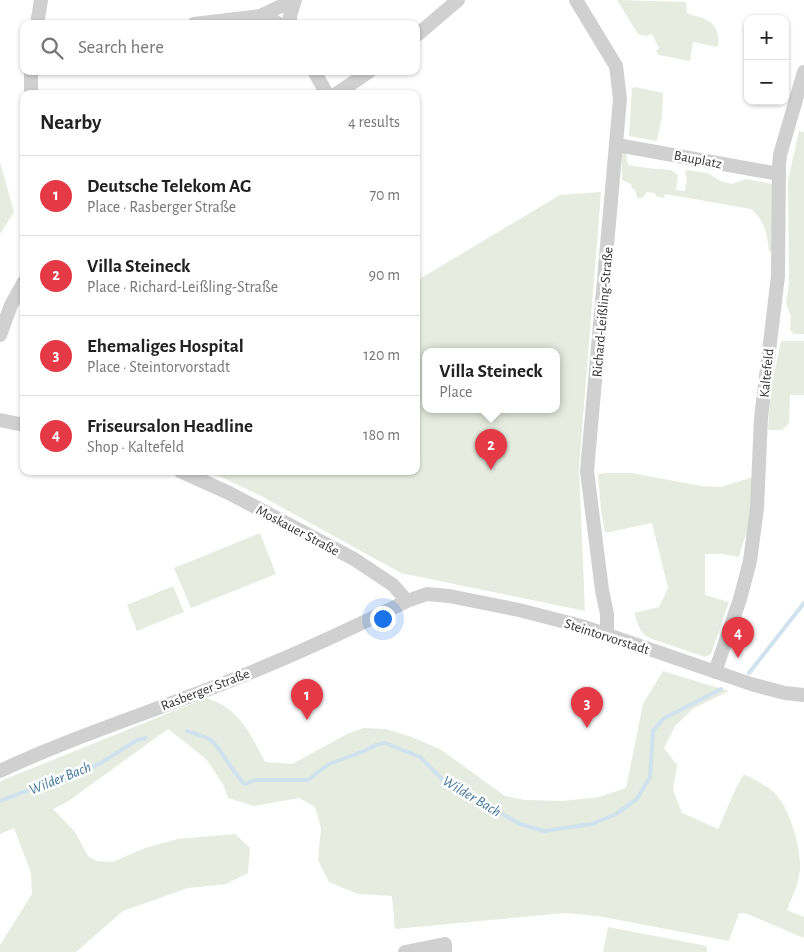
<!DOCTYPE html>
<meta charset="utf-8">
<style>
body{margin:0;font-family:"Alegreya Sans",sans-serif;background:#f2f2f2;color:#222}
.controls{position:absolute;right:15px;top:15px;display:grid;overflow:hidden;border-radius:10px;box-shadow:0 1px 4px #0004}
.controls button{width:45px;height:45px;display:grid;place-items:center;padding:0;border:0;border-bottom:1px solid #e0e0e0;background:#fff;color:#222;font:25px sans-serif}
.you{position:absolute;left:382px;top:618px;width:18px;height:18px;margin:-12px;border:4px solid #fff;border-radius:50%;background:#1a73e8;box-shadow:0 0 0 8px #1a73e833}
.badge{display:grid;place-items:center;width:32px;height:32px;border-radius:50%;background:#e63946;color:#fff;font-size:16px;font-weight:700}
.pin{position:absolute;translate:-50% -41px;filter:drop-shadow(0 1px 2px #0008)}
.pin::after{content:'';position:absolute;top:26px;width:18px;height:15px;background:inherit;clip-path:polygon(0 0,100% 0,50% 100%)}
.popup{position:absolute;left:422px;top:348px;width:138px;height:65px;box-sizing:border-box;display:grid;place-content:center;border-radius:10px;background:#fff;filter:drop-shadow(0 1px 4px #0005);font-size:16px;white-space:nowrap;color:#767676}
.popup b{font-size:19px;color:#222}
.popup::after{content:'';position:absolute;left:50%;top:100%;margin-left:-10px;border:10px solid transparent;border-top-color:#fff}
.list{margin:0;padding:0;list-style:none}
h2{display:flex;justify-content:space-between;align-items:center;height:65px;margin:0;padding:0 20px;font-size:21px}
h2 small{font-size:16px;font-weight:400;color:#767676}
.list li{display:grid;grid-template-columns:32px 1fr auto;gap:15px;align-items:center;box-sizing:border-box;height:80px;padding:0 20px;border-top:1px solid #e0e0e0}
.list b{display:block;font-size:19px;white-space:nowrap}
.list p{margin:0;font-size:16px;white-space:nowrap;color:#767676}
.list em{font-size:16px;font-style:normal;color:#767676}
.icon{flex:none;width:28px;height:28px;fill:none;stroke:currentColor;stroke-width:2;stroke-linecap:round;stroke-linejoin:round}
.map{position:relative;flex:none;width:804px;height:952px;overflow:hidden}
.search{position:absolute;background:#fff;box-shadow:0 1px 4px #0004;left:20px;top:20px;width:400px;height:55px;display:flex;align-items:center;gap:12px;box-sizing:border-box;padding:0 18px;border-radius:10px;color:#767676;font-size:19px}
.panel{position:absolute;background:#fff;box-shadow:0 1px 4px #0004;left:20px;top:90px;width:400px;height:385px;border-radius:10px}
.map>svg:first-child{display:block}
.green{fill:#e6ecdf;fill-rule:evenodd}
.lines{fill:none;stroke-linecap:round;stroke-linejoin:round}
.stream{stroke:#cfe2ee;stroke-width:4}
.street{stroke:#d0d0d0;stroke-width:14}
.labels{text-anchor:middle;stroke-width:5;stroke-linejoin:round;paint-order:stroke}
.street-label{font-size:14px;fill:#333;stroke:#fff}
.water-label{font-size:15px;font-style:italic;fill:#3f7597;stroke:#fff}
</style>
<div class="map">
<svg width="804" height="952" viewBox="0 0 804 952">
<rect width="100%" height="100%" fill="#fff"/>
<!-- green -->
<path class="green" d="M 617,0 L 686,2 L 687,13 C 692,16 697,16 703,18 C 716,23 720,34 718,47 L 693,42 L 690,61 L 659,55 L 656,51 L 659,48 L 652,34 L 646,36 L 638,34 Z
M 635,87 L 663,93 L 662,116 L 657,141 L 629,136 L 632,88 Z
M 799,131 L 804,132 L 804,334 L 794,334 L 790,330 L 791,316 L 786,304 L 789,283 L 788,180 Z
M 626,151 L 628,165 L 647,168 L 671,170 L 678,175 L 676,190 L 685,191 L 687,180 L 685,170 L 708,173 L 720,181 L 732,184 L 746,179 L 772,184 L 773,251 L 769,252 C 767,234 765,221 751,209 L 665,194 L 664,198 L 656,196 L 655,193 L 647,192 C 644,197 643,199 637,198 L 635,189 L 632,189 L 631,184 L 622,180 L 622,152 Z
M 0,162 L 14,212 L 0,234 Z
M 601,192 L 579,468 L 585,611 L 401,573 L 263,497 L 209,471 L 416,471 L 416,281 L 560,195 ZM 426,351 L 556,351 L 556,409 L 426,409 Z
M 781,341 L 804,341 L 804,395 L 790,395 L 789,423 L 782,430 L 768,430 L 771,388 Z
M 608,473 L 632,473 L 701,486 L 721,487 L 750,478 L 754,479 L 752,514 L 739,557 L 722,554 L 705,554 L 705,595 L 729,602 L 711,654 L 705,657 L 652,639 C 639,634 639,625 634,613 L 659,607 L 668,588 L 652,523 L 605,533 L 601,510 L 598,474 Z
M 260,533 L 276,574 L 191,608 L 174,568 Z
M 173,586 L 184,612 L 137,631 L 127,605 Z
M 663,671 L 729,691 L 694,708 L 675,726 L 664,748 L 677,765 L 673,790 L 682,813 L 718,829 L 736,788 L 744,774 C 757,781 773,788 781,801 C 792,818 801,849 800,869 C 799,883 792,897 787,910 L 804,917 L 804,938 L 745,913 L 739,913 L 729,941 L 598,916 L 565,913 L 395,929 L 392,896 L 358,894 L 329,882 L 318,860 L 321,828 L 315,807 L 299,798 L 254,806 L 228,798 L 223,784 L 206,759 L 168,729 L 67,802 L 53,809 L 75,832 L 88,856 L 97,861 L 112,862 L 145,848 L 178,839 L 235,834 L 250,848 L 248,873 L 226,884 L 188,888 L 123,911 L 76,952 L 0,952 L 0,945 L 32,894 L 31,873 L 14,828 L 0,834 L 0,782 L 3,780 L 206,698 C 239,707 251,735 265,762 L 292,764 L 349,733 L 364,728 L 385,729 L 409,736 L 440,749 L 505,796 L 525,800 L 563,801 L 599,797 L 626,788 L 643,704 Z
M 608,927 L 702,945 L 707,947 L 707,952 L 603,952 Z"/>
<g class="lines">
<!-- stream -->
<path class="stream" d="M 749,673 L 804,603
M 187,731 C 195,734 207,736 213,742 C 221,750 239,781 245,784 L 255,780 L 308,780 L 329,764 L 364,751 L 376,745 L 385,743 L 420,757 L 442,779 L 520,824 L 544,831 L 592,824 L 616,814 L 637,799 L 650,777 L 653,731 L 663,719 L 721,689
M 0,801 L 32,789 L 68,778 L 101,763 L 137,740 L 146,738"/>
<!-- street -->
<path class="street" d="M 576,0 L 616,66 L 620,99 L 587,471 L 602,590 L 607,614 L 607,635
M 260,16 L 294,0
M 37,24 L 41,0
M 194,24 L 260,16 L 280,24
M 290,24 L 290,16 L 295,0
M 416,36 L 458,0
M 31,71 L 31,94
M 314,71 L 327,94
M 336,94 L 370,71
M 617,145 L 779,174
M 0,335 L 11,305 L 24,282
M 0,420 L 24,425
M 180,471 L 229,493 L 354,559 L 393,585 L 407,601
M 715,672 L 740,599 L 750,561 L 757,508 L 761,418 L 778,276 L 779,165 L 780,155 L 804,72
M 0,771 C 68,739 139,716 209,689 C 277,663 343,633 407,601 L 427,594 L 449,596 L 519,610 L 585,627 L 751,684 L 785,693 L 804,695
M 405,952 L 445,944 L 445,952"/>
</g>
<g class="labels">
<!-- street labels -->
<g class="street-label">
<text transform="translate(698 159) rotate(11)" y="5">Bauplatz</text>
<text transform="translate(602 312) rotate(-85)" y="5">Richard-Leißling-Straße</text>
<text transform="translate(766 373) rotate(-84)" y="5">Kaltefeld</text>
<text transform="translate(298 530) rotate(28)" y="5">Moskauer Straße</text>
<text transform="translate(607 636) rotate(18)" y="5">Steintorvorstadt</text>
<text transform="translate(205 689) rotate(-21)" y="5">Rasberger Straße</text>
</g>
<!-- water labels -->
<g class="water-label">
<text transform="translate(60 778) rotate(-22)" y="5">Wilder Bach</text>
<text transform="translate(472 796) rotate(31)" y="5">Wilder Bach</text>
</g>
</g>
</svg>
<div class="controls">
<button>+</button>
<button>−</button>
</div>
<div class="you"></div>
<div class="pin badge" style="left:307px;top:720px">1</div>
<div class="pin badge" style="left:491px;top:470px">2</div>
<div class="popup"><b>Villa Steineck</b>Place</div>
<div class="pin badge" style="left:587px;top:728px">3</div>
<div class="pin badge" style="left:738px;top:658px">4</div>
<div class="search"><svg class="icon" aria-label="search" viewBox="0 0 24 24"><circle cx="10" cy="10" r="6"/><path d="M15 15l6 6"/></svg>Search here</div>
<section class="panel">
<h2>Nearby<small>4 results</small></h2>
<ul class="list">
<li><span class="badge">1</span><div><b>Deutsche Telekom AG</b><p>Place · Rasberger Straße</p></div><em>70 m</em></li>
<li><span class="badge">2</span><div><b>Villa Steineck</b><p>Place · Richard-Leißling-Straße</p></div><em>90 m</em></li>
<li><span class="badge">3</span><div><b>Ehemaliges Hospital</b><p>Place · Steintorvorstadt</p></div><em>120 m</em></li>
<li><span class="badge">4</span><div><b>Friseursalon Headline</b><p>Shop · Kaltefeld</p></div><em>180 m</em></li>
</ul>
</section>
</div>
